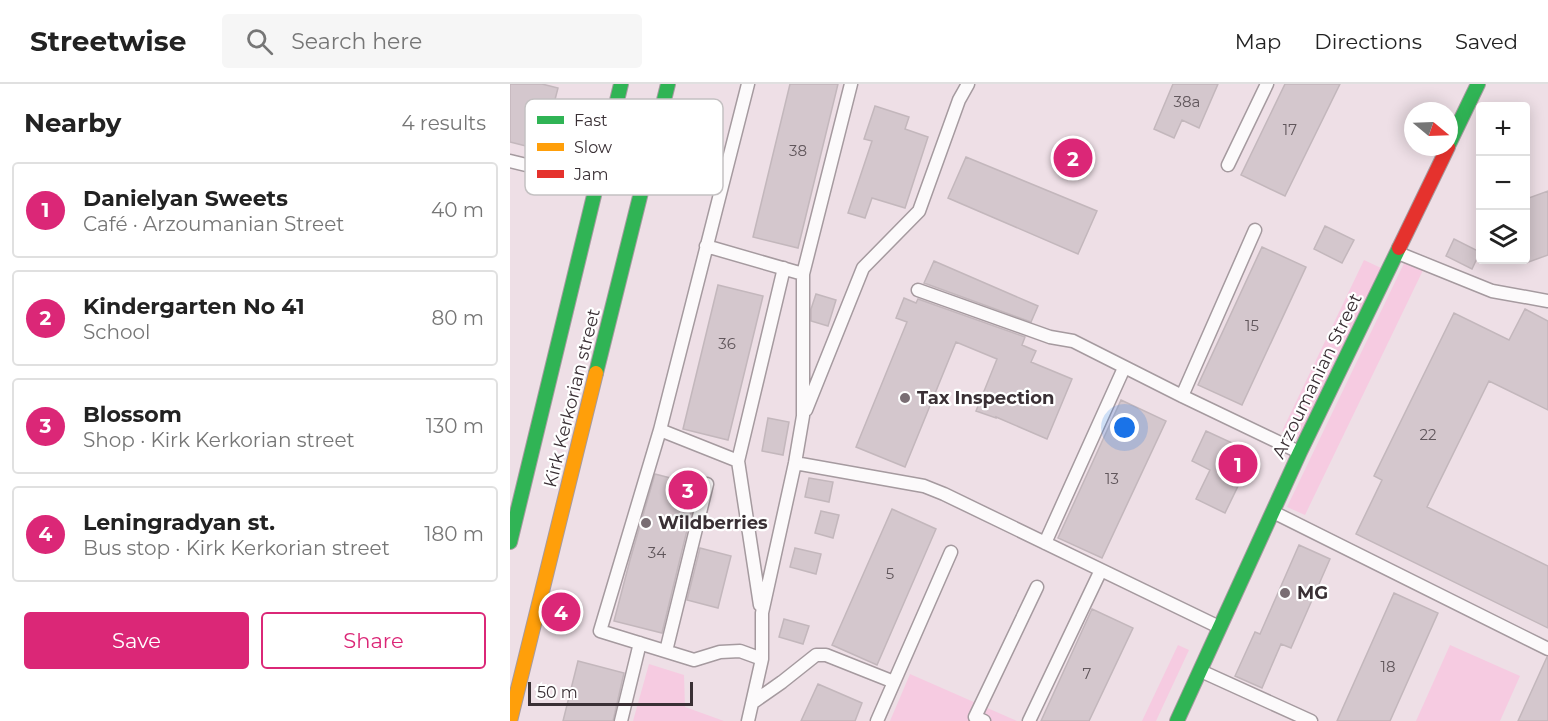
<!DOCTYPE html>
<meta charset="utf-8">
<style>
body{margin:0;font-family:Montserrat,sans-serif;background:#f6f6f6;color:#222}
.controls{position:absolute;right:18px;top:18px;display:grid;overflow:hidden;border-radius:6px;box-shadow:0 3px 15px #0003}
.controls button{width:54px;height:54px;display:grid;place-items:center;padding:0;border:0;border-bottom:2px solid #e0e0e0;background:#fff;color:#222;font:30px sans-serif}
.compass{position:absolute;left:894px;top:18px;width:54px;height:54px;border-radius:50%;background:#fff;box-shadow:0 3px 15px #0003;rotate:109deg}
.scale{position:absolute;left:18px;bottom:15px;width:165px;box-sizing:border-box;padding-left:6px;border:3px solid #3a3035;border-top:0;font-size:16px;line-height:21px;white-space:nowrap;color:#3a3035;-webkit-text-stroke:4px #fff;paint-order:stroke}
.you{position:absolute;left:615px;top:344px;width:21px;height:21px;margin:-15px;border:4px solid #fff;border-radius:50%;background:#1a73e8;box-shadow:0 0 0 9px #1a73e833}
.badge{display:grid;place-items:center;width:39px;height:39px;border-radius:50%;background:#db2777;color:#fff;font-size:20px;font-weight:700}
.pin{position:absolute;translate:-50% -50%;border:3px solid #fff;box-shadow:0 2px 6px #0006}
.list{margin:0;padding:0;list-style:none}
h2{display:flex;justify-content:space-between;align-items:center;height:78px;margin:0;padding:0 24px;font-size:26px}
h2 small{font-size:20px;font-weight:400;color:#767676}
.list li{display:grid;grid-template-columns:39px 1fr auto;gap:18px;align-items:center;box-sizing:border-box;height:96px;margin:0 12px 12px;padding:0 12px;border:2px solid #e0e0e0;border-radius:6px}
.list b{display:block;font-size:22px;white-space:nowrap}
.list p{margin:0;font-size:20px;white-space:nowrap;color:#767676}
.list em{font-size:20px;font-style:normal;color:#767676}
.actions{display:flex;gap:12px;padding:18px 24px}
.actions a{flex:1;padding:14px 0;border:2px solid #db2777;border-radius:6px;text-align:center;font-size:21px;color:#db2777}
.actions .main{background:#db2777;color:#fff}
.icon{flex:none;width:33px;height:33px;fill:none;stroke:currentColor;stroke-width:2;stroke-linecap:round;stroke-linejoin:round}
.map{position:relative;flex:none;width:1038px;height:637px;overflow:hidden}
header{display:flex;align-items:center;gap:36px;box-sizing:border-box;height:84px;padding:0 30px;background:#fff;border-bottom:2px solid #e0e0e0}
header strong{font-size:28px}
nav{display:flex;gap:33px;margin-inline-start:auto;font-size:21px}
.search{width:420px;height:54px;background:#f6f6f6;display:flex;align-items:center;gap:15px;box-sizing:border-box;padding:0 21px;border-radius:6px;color:#767676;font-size:22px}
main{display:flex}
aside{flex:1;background:#fff}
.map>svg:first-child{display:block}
.green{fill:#f6cbe1}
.building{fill:#d4c7cd;stroke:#c3b7bc;stroke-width:1.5}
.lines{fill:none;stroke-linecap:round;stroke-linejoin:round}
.lane-casing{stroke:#a59a9f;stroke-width:15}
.fast-casing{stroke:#a59a9f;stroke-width:16}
.slow-casing{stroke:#a59a9f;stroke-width:16}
.jam-casing{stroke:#a59a9f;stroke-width:16}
.lane{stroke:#fcfafb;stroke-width:12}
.fast{stroke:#30b455;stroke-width:14}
.slow{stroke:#ff9f0a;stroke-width:14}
.jam{stroke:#e5322d;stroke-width:14}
.poi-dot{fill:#796d73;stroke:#fff;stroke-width:2}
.labels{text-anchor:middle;stroke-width:4.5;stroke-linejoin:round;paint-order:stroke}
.number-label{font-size:15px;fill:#60565b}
.street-label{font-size:18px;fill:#3a3035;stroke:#fff}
.poi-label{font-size:18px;font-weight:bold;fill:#3a3035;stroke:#fff;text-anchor:start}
.key{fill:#fff;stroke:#c4c1c2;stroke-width:1.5}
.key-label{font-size:16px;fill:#3a3035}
</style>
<header>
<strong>Streetwise</strong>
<div class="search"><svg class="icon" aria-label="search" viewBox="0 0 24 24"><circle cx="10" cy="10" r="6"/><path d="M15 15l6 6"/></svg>Search here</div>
<nav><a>Map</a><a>Directions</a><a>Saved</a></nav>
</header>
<main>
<aside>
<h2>Nearby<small>4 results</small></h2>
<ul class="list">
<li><span class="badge">1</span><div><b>Danielyan Sweets</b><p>Café · Arzoumanian Street</p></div><em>40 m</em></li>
<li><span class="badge">2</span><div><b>Kindergarten No 41</b><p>School</p></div><em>80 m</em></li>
<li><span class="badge">3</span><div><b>Blossom</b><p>Shop · Kirk Kerkorian street</p></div><em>130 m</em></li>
<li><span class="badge">4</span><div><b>Leningradyan st.</b><p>Bus stop · Kirk Kerkorian street</p></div><em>180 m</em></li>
</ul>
<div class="actions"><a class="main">Save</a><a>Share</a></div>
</aside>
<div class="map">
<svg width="1038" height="637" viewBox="0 0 1038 637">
<rect width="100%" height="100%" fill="#eedfe6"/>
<!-- green -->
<path class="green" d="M 898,171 L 916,180 L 795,431 L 777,423 Z
M 854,176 L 871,184 L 789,356 L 772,347 Z
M 668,561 L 679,566 L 646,637 L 632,637 Z
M 940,561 L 1010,592 L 990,637 L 906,637 Z
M 139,580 L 174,591 L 175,623 L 214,637 L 123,637 Z
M 400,590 L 507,637 L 380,637 Z"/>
<!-- building -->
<path class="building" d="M 0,0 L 32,0 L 48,4 L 32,66 L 0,58 Z
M 280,0 L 328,0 L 288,164 L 243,153 Z
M 663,0 L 708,0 L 689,44 L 672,36 L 664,54 L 644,45 Z
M 775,0 L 830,0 L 775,112 L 731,91 Z
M 365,22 L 399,33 L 395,45 L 418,53 L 395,124 L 362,114 L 355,134 L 338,129 L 362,57 L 354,55 Z
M 456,73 L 587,127 L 568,170 L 438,114 Z
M 1038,107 L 1038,171 L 1016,179 L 1016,115 Z
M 815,142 L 844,156 L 832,179 L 804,165 Z
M 944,155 L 970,168 L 962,185 L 936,172 Z
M 752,163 L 796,183 L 732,321 L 688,301 Z
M 424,177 L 528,222 L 521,238 L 414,199 Z
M 208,201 L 253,212 L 218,356 L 173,345 Z
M 306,210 L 326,216 L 318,242 L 301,237 L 301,225 Z
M 394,214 L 406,219 L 408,215 L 515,253 L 512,261 L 526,267 L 521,278 L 562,295 L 537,355 L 486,333 L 486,334 L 466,327 L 487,275 L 446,258 L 395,383 L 346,363 L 397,238 L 386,234 Z
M 1015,225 L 1038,237 L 1038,326 L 979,297 L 917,423 L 1038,482 L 1038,544 L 846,450 L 872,396 L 864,392 L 944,229 L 999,256 Z
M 611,316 L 656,337 L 592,474 L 548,454 Z
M 258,334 L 279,338 L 273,371 L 252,367 Z
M 696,347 L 744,369 L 715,429 L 686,415 L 700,386 L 682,377 Z
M 145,390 L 188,401 L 152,549 L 104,537 L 120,476 Z
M 299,394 L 323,398 L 319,418 L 295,413 Z
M 382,425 L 426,445 L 367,581 L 322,561 Z
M 311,427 L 329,431 L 323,454 L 305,449 Z
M 789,461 L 820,475 L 781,564 L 771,560 L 752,604 L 725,592 L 745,548 L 750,550 Z
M 190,464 L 221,472 L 208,524 L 177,516 Z
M 285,464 L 311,470 L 306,490 L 280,483 Z
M 884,509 L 928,529 L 880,637 L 827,637 Z
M 582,525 L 623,544 L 579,637 L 531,637 Z
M 274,535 L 299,542 L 293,560 L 269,553 Z
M 1037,573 L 1038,573 L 1038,637 L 1008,637 Z
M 68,577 L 114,589 L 103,637 L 53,637 Z
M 308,600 L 352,619 L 345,637 L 291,637 Z"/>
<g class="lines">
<defs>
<path id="lane" d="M 238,0 L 150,346 L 90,547 L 184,576 L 210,568 L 230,567 L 252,575
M 0,77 L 86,98
M 718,81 L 757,0
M 196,162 L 293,190
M 888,169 L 982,207 L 1038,217
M 408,206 L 540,253 L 563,257 L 672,312 L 789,368
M 672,312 L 745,146
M 296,326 L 353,184 L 409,127 L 449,16 L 458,0
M 150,346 L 228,377
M 285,379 L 414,402 L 434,410 L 709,543
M 765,429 L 1038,565
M 535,459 L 614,284
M 250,521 L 228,377 L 274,184
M 156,567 L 197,400
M 693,588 L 801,637
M 242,619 L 272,598 L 306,571 L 316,571 L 384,598
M 111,637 L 130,559
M 238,637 L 252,575 L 252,529 L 285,379 L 293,332 L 293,190 L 341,0
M 367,637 L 441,468
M 474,637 L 465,633 L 527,503
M 519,637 L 591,486"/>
<path id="fast" d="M 939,60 L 968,0
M 86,289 L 158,0
M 0,458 L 111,0
M 667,637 L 790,368 L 889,164"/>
<path id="slow" d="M 0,637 L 86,289"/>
<path id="jam" d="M 889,164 L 938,63"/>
</defs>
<!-- lane casing -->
<use href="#lane" class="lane-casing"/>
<!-- fast casing -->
<use href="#fast" class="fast-casing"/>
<!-- slow casing -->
<use href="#slow" class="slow-casing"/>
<!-- jam casing -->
<use href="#jam" class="jam-casing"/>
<!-- lane -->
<use href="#lane" class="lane"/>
<!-- fast -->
<use href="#fast" class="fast"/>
<!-- slow -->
<use href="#slow" class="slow"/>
<!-- jam -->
<use href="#jam" class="jam"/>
</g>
<!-- markers -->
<g class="poi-dot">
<circle cx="395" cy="314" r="6"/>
<circle cx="136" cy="439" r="6"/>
<circle cx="775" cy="509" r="6"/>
</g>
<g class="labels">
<!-- number labels -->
<g class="number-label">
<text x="677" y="23">38a</text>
<text x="780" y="51">17</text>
<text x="288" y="72">38</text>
<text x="742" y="247">15</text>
<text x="217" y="265">36</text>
<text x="918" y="356">22</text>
<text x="602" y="400">13</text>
<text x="147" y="474">34</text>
<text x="380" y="495">5</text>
<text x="878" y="588">18</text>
<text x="577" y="595">7</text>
</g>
<!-- street labels -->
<g class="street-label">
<text transform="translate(807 292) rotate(-64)" y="6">Arzoumanian Street</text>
<text transform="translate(62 314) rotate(-76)" y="6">Kirk Kerkorian street</text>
</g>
<!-- poi labels -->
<g class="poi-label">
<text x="407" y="320">Tax Inspection</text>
<text x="148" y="445">Wildberries</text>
<text x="787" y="515">MG</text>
</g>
</g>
<!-- legend -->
<rect x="15" y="15" width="198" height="96" rx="9" class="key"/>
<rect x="27" y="32" width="27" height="8" fill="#30b455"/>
<rect x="27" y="59" width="27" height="8" fill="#ff9f0a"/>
<rect x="27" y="86" width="27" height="8" fill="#e5322d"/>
<g class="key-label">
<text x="64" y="42">Fast</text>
<text x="64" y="69">Slow</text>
<text x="64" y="96">Jam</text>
</g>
</svg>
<div class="controls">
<button>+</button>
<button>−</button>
<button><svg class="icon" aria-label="layers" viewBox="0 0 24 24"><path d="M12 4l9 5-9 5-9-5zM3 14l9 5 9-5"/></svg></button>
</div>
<svg class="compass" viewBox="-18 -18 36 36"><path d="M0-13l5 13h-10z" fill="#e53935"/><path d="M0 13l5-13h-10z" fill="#767676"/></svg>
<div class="scale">50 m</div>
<div class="you"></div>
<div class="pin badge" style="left:728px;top:380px">1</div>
<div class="pin badge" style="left:563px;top:74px">2</div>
<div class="pin badge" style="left:178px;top:406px">3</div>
<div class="pin badge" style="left:51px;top:528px">4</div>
</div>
</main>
